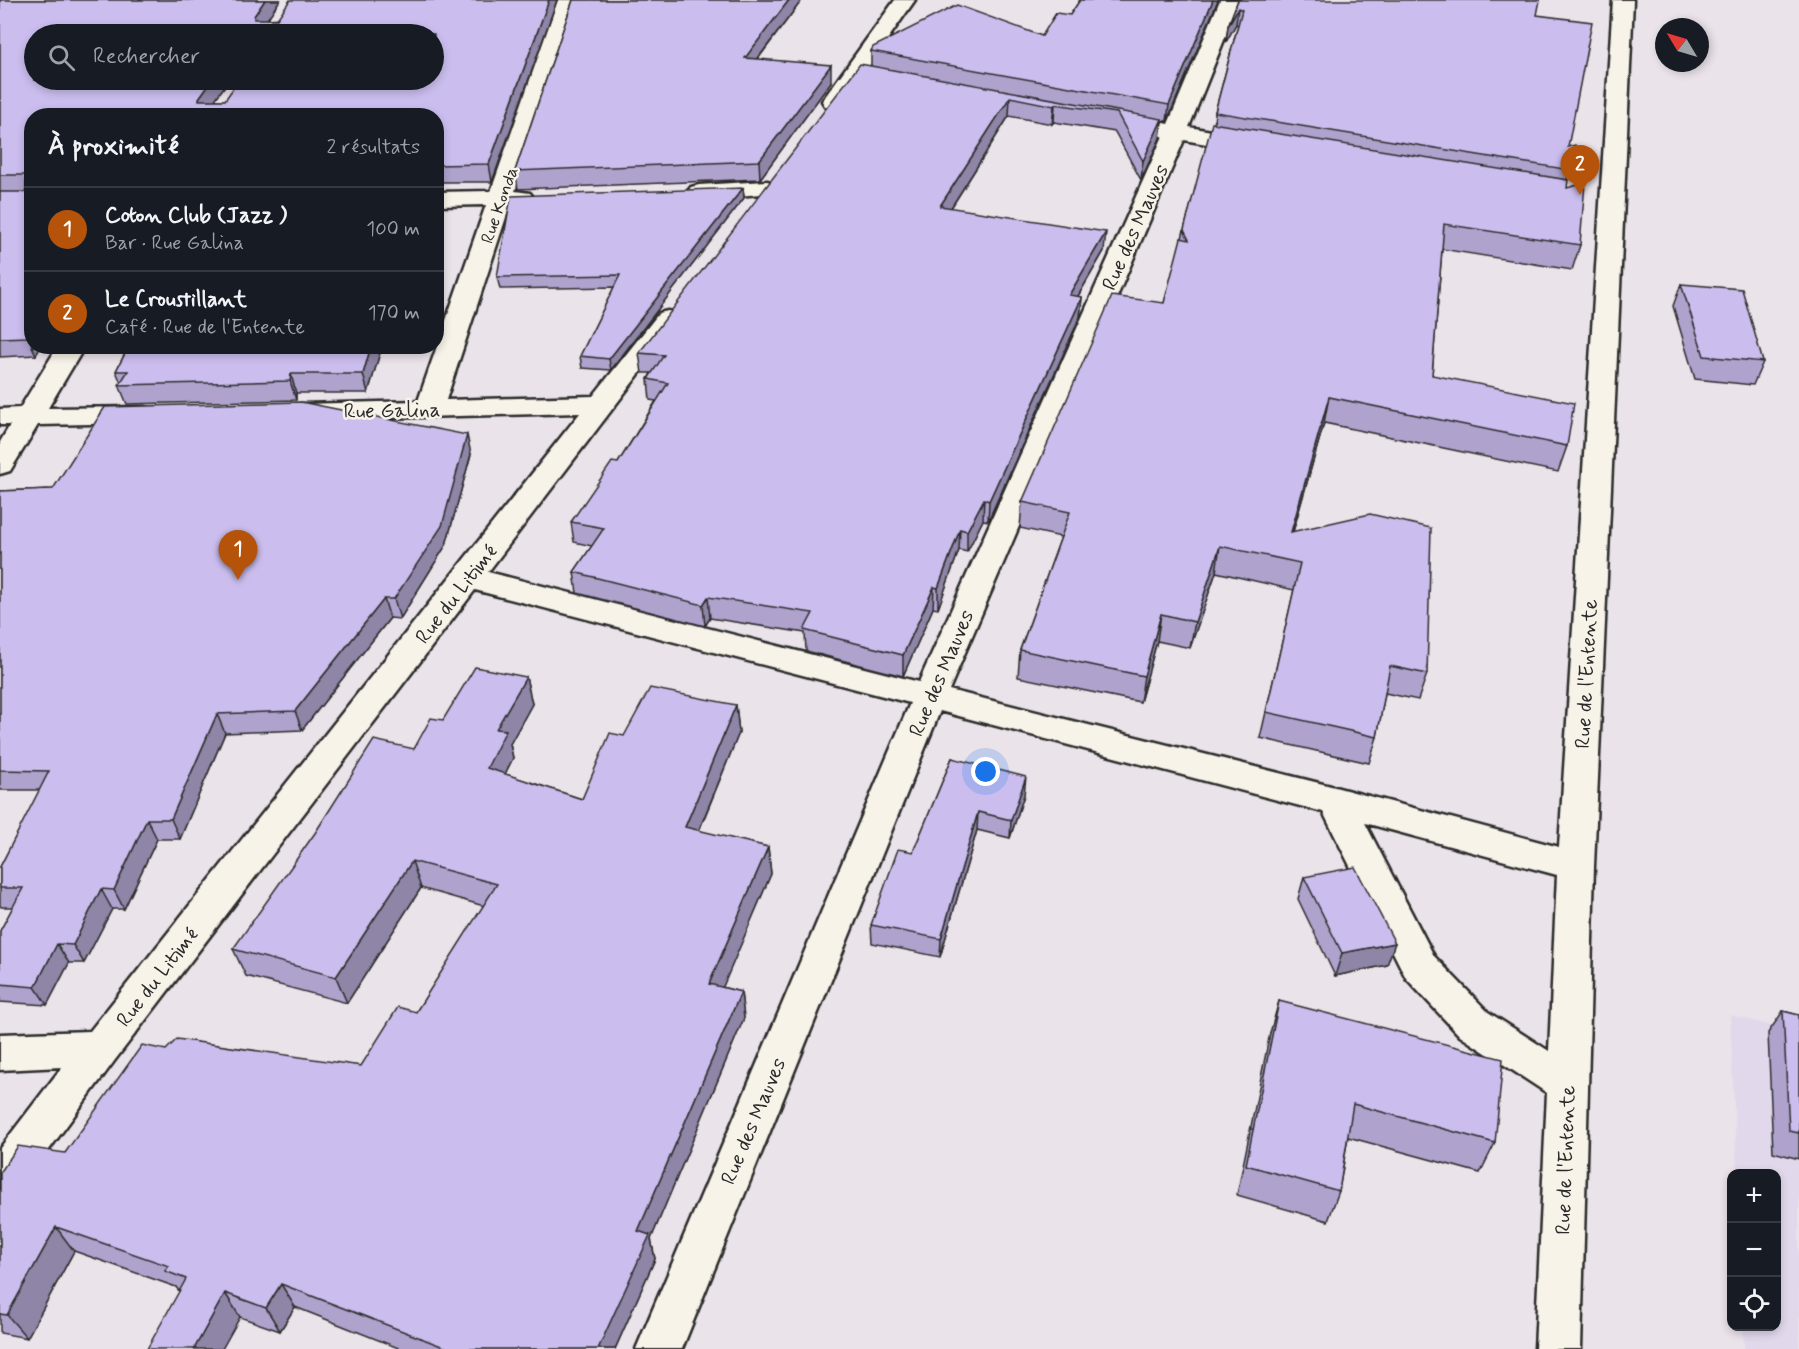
<!DOCTYPE html>
<html lang="fr">
<meta charset="utf-8">
<style>
body{margin:0;font-family:Mynerve,sans-serif;background:#20242c;color:#f1f3f6}
.controls{position:absolute;right:18px;bottom:18px;display:grid;overflow:hidden;border-radius:12px;box-shadow:0 3px 9px #0003}
.controls button{width:54px;height:54px;display:grid;place-items:center;padding:0;border:0;border-bottom:2px solid #363941;background:#171b24;color:#f1f3f6;font:30px sans-serif}
.compass{position:absolute;left:1655px;top:18px;width:54px;height:54px;border-radius:50%;background:#171b24;box-shadow:0 3px 9px #0003;rotate:308deg}
.you{position:absolute;left:986px;top:772px;width:21px;height:21px;margin:-15px;border:4px solid #fff;border-radius:50%;background:#1a73e8;box-shadow:0 0 0 9px #1a73e833}
.badge{display:grid;place-items:center;width:39px;height:39px;border-radius:50%;background:#b45309;color:#fff;font-size:20px;font-weight:700}
.pin{position:absolute;translate:-50% -50px;filter:drop-shadow(0 2px 3px #0008)}
.pin::after{content:'';position:absolute;top:32px;width:21px;height:18px;background:inherit;clip-path:polygon(0 0,100% 0,50% 100%)}
.list{margin:0;padding:0;list-style:none}
h2{display:flex;justify-content:space-between;align-items:center;height:78px;margin:0;padding:0 24px;font-size:26px}
h2 small{font-size:20px;font-weight:400;color:#9ea1a6}
.list li{display:grid;grid-template-columns:39px 1fr auto;gap:18px;align-items:center;box-sizing:border-box;height:84px;padding:0 24px;border-top:2px solid #363941}
.list b{display:block;font-size:22px;white-space:nowrap}
.list p{margin:0;font-size:20px;white-space:nowrap;color:#9ea1a6}
.list em{font-size:20px;font-style:normal;color:#9ea1a6}
.icon{flex:none;width:33px;height:33px;fill:none;stroke:currentColor;stroke-width:2;stroke-linecap:round;stroke-linejoin:round}
.map{position:relative;flex:none;width:1799px;height:1349px;overflow:hidden}
.search{position:absolute;background:#171b24;box-shadow:0 3px 9px #0003;left:24px;top:24px;width:420px;height:66px;display:flex;align-items:center;gap:15px;box-sizing:border-box;padding:0 21px;border-radius:33px;color:#9ea1a6;font-size:22px}
.panel{position:absolute;background:#171b24;box-shadow:0 3px 9px #0003;left:24px;top:108px;width:420px;height:246px;border-radius:24px}
.map>svg:first-child{display:block}
.built{fill:#e1d8ec}
.lines{fill:none;stroke-linecap:round;stroke-linejoin:round}
.minor-casing{stroke:#2b2b2b;stroke-width:5}
.minor{fill:#f7f3e8;fill-rule:evenodd}
.wall{fill:#afa3ce;stroke:#2b2b2b;stroke-width:1.5;fill-rule:evenodd}
.shaded-wall{fill:#8e85a7;stroke:#2b2b2b;stroke-width:1.5}
.building{fill:#cbbeef;stroke:#2b2b2b;stroke-width:1.5;fill-rule:evenodd}
.labels{text-anchor:middle;stroke-width:5;stroke-linejoin:round;paint-order:stroke}
.far-street-label{font-size:18px;fill:#2b2b2b;stroke:#f7f3e8}
.street-label{font-size:21px;fill:#2b2b2b;stroke:#f7f3e8}
</style>
<div class="map">
<svg width="1799" height="1349" viewBox="0 0 1799 1349">
<rect width="100%" height="100%" fill="#eae3ea"/>
<filter id="ink" filterUnits="userSpaceOnUse"><feTurbulence type="fractalNoise" baseFrequency=".0167" numOctaves="2"/><feDisplacementMap in="SourceGraphic" scale="12" xChannelSelector="R" yChannelSelector="G"/><feConvolveMatrix kernelMatrix="1 2 1 2 8 2 1 2 1" color-interpolation-filters="sRGB"/></filter>
<g filter="url(#ink)">
<!-- built -->
<path class="built" d="M 1730,1015 L 1799,1033 L 1799,1349 L 1744,1349 L 1743,1327 L 1776,1326 L 1776,1174 L 1737,1173 Z"/>
<g class="lines">
<defs>
<path id="minor" d="M 558,0 L 578,0 L 515,191 L 530,193 L 534,198 L 530,203 L 510,205 L 446,400 L 593,396 L 659,313 L 668,311 L 677,313 L 681,319 L 488,572 L 919,682 L 1163,136 L 1146,133 L 1143,128 L 1146,123 L 1154,121 L 1168,124 L 1220,0 L 1240,0 L 1189,127 L 1251,138 L 1259,140 L 1262,145 L 1259,150 L 1251,152 L 1184,140 L 949,690 L 1335,787 L 1559,847 L 1613,0 L 1633,0 L 1594,866 L 1581,1349 L 1535,1349 L 1547,1093 L 1460,1036 L 1406,978 L 1323,812 L 940,711 L 682,1349 L 636,1349 L 910,703 L 475,590 L 115,1060 L 15,1196 L 0,1202 L 0,1148 L 62,1067 L 0,1070 L 0,1034 L 90,1031 L 580,413 L 302,420 L 292,418 L 288,412 L 292,406 L 302,404 L 418,401 L 486,205 L 436,206 L 436,192 L 491,191 ZM 1365,823 L 1557,875 L 1549,1051 L 1488,1012 L 1434,956 Z
M 895,0 L 915,0 L 841,106 L 833,107 L 825,106 L 822,101 Z
M 767,181 L 775,183 L 779,188 L 775,193 L 699,199 L 691,197 L 687,192 L 691,187 L 699,185 Z
M 58,346 L 85,346 L 48,408 L 145,407 L 155,409 L 159,415 L 155,421 L 145,423 L 38,425 L 10,471 L 0,474 L 0,442 L 10,425 L 0,425 L 0,409 L 20,408 Z"/>
</defs>
<!-- minor casing -->
<use href="#minor" class="minor-casing"/>
<!-- minor -->
<use href="#minor" class="minor"/>
</g>
<!-- wall -->
<path class="wall" d="M 0,0 L 280,0 L 267,19 L 557,0 L 492,182 L 436,182 L 436,116 L 32,116 L 32,346 L 41,346 L 36,355 L 0,357 ZM 434,34 L 225,100 L 214,100 L 229,80 L 34,80 Z
M 573,0 L 802,0 L 758,59 L 831,82 L 760,179 L 518,189 L 515,171 Z
M 1080,0 L 1218,0 L 1167,121 L 1162,121 L 1160,138 L 1141,180 L 1115,132 L 1054,122 L 1052,124 L 1009,116 L 951,208 L 1104,251 L 1078,296 L 1082,297 L 1080,317 L 988,521 L 983,520 L 967,552 L 959,550 L 938,609 L 933,608 L 903,676 L 806,651 L 805,633 L 710,618 L 705,626 L 577,593 L 574,572 L 592,546 L 574,542 L 571,522 L 618,463 L 656,401 L 650,400 L 648,379 L 651,373 L 642,373 L 639,353 L 871,66 L 871,51 L 1042,36 L 1070,15 Z
M 1238,0 L 1537,15 L 1568,147 L 1570,170 L 1567,180 L 1567,188 L 1580,245 L 1572,270 L 1442,249 L 1432,375 L 1567,446 L 1558,472 L 1324,423 L 1293,532 L 1427,674 L 1418,700 L 1385,693 L 1377,737 L 1369,763 L 1260,738 L 1294,590 L 1216,572 L 1190,648 L 1157,641 L 1140,702 L 1018,677 L 1020,650 L 1061,537 L 1020,528 L 1022,502 L 1164,303 L 1182,238 L 1184,230 L 1214,123 L 1215,112 L 1238,25 L 1236,24 L 1226,42 L 1228,26 Z
M 743,188 L 744,198 L 611,370 L 582,368 L 580,356 L 614,287 L 500,289 L 497,277 Z
M 1681,284 L 1763,362 L 1753,385 L 1695,379 L 1673,306 Z
M 129,346 L 382,346 L 368,393 L 296,393 L 296,400 L 127,404 L 119,385 L 121,383 L 116,371 Z
M 471,454 L 446,545 L 400,619 L 390,618 L 302,730 L 225,733 L 180,839 L 157,839 L 124,909 L 112,909 L 84,963 L 69,963 L 47,1005 L 0,1002 L 0,931 L 13,907 L 1,907 L 0,905 L 0,867 L 40,790 L 0,790 L 0,491 L 53,489 Z
M 526,677 L 532,704 L 510,744 L 513,758 L 505,774 L 582,799 L 624,736 L 736,705 L 739,733 L 699,831 L 768,847 L 771,874 L 722,987 L 741,992 L 744,1018 L 651,1239 L 655,1259 L 615,1349 L 401,1349 L 295,1307 L 280,1331 L 240,1317 L 179,1291 L 176,1287 L 74,1251 L 27,1338 L 0,1333 L 0,1173 L 65,1153 L 166,1050 L 361,1066 L 416,1012 L 484,906 L 421,888 L 347,1003 L 246,976 L 233,949 L 414,749 L 443,720 Z
M 952,758 L 1024,795 L 1010,838 L 977,830 L 940,957 L 872,943 L 871,925 L 913,852 Z
M 1304,877 L 1387,965 L 1335,976 L 1298,899 Z
M 1279,1001 L 1495,1143 L 1480,1173 L 1348,1137 L 1339,1191 L 1328,1221 L 1237,1195 L 1270,1033 Z
M 1783,1011 L 1799,1015 L 1799,1159 L 1773,1152 L 1768,1033 Z"/>
<!-- shaded-wall -->
<path class="shaded-wall" d="M 265,0 L 280,0 L 258,33 L 254,16 Z
M 549,0 L 557,0 L 492,182 L 489,164 Z
M 789,0 L 802,0 L 746,74 L 745,58 Z
M 1213,0 L 1218,0 L 1167,121 L 1169,105 Z
M 1238,8 L 1236,24 L 1226,42 L 1228,26 Z
M 831,65 L 831,82 L 760,179 L 759,161 Z
M 212,80 L 229,80 L 204,115 L 199,98 Z
M 1010,97 L 1009,116 L 940,225 L 940,206 Z
M 1055,104 L 1054,122 L 1052,124 L 1054,106 Z
M 1162,119 L 1160,138 L 1141,180 L 1143,161 Z
M 743,188 L 744,198 L 611,370 L 609,359 Z
M 1106,232 L 1104,251 L 1067,315 L 1069,295 Z
M 437,257 L 441,275 L 436,288 L 436,258 Z
M 1082,297 L 1080,317 L 988,521 L 989,501 Z
M 32,330 L 32,345 L 28,337 Z
M 32,346 L 41,346 L 36,355 Z
M 371,346 L 382,346 L 368,393 L 363,374 Z
M 291,374 L 296,393 L 296,400 L 290,381 Z
M 1329,397 L 1324,423 L 1285,559 L 1291,532 Z
M 467,435 L 471,454 L 446,545 L 400,619 L 394,599 Z
M 984,499 L 983,520 L 967,552 L 967,531 Z
M 960,529 L 959,550 L 938,609 L 938,588 Z
M 1220,546 L 1216,572 L 1190,648 L 1195,622 Z
M 934,587 L 933,608 L 903,676 L 903,655 Z
M 708,597 L 710,618 L 705,626 L 703,605 Z
M 384,599 L 390,618 L 302,730 L 295,711 Z
M 1161,614 L 1157,641 L 1140,702 L 1144,676 Z
M 526,677 L 532,704 L 510,744 L 513,758 L 494,796 L 487,768 L 496,729 Z
M 736,705 L 739,733 L 689,854 L 685,827 Z
M 217,714 L 225,733 L 180,839 L 171,819 Z
M 1026,777 L 1024,795 L 1010,838 L 1011,820 Z
M 978,812 L 977,830 L 940,957 L 941,939 Z
M 147,819 L 157,839 L 124,909 L 114,890 Z
M 768,847 L 771,874 L 713,1010 L 709,984 Z
M 412,861 L 421,888 L 347,1003 L 336,977 Z
M 101,889 L 112,909 L 84,963 L 73,945 Z
M 1395,943 L 1387,965 L 1335,976 L 1342,953 Z
M 57,944 L 69,963 L 47,1005 L 35,987 Z
M 741,992 L 744,1018 L 651,1239 L 655,1259 L 615,1349 L 598,1349 L 638,1231 Z
M 56,1227 L 74,1251 L 27,1338 L 7,1315 Z
M 281,1284 L 295,1307 L 280,1331 L 266,1308 Z
M 225,1293 L 240,1317 L 222,1349 L 194,1349 Z"/>
<!-- building -->
<path class="building" d="M 0,0 L 265,0 L 254,16 L 254,19 L 277,19 L 290,0 L 549,0 L 489,164 L 436,165 L 436,116 L 32,116 L 32,330 L 28,337 L 0,338 L 0,192 L 26,192 L 26,175 L 0,175 ZM 34,34 L 434,34 L 434,80 L 239,80 L 225,100 L 199,100 L 199,98 L 212,80 L 34,80 Z
M 573,0 L 789,0 L 745,58 L 831,65 L 759,161 L 515,171 Z
M 1080,0 L 1213,0 L 1169,105 L 871,51 L 873,47 L 957,5 L 1042,36 L 1056,13 L 1070,15 Z
M 1238,0 L 1540,0 L 1537,15 L 1592,22 L 1568,147 L 1575,145 L 1570,170 L 1215,112 L 1242,10 L 1238,8 L 1228,26 Z
M 860,64 L 1162,119 L 1143,161 L 1117,113 L 1055,104 L 1054,106 L 1010,97 L 940,206 L 1106,232 L 1069,295 L 1082,297 L 989,501 L 984,499 L 967,531 L 960,529 L 938,588 L 934,587 L 903,655 L 804,630 L 813,613 L 708,597 L 703,605 L 574,572 L 604,528 L 571,522 L 612,462 L 618,463 L 668,383 L 648,379 L 664,355 L 639,353 Z
M 1212,123 L 1568,180 L 1567,188 L 1585,183 L 1580,245 L 1444,224 L 1432,375 L 1574,403 L 1567,446 L 1329,397 L 1291,532 L 1370,514 L 1431,528 L 1427,674 L 1390,666 L 1377,737 L 1266,712 L 1300,563 L 1220,546 L 1195,622 L 1161,614 L 1144,676 L 1020,650 L 1070,512 L 1022,502 L 1112,296 L 1164,303 L 1181,238 L 1189,240 L 1184,230 Z
M 743,188 L 609,359 L 580,356 L 620,275 L 497,277 L 511,196 Z
M 1681,284 L 1742,289 L 1763,362 L 1704,356 Z
M 129,346 L 371,346 L 363,374 L 291,374 L 290,381 L 119,385 L 128,371 L 116,371 Z
M 301,402 L 467,435 L 442,526 L 394,599 L 384,599 L 295,711 L 217,714 L 171,819 L 147,819 L 114,890 L 101,889 L 73,945 L 57,944 L 35,987 L 0,984 L 0,931 L 23,888 L 0,888 L 0,867 L 49,771 L 0,770 L 0,491 L 53,489 L 105,407 Z
M 475,667 L 526,677 L 496,729 L 506,730 L 487,768 L 582,799 L 610,733 L 624,736 L 650,688 L 736,705 L 685,827 L 768,847 L 709,984 L 741,992 L 638,1231 L 650,1235 L 598,1349 L 449,1349 L 281,1284 L 266,1308 L 225,1293 L 194,1349 L 147,1349 L 186,1279 L 165,1271 L 169,1266 L 56,1227 L 7,1315 L 0,1314 L 0,1173 L 18,1146 L 65,1153 L 142,1045 L 166,1050 L 177,1039 L 361,1066 L 398,1007 L 416,1012 L 497,884 L 412,861 L 336,977 L 233,949 L 315,833 L 374,740 L 414,749 L 431,718 L 443,720 Z
M 952,758 L 1026,777 L 1011,820 L 978,812 L 941,939 L 871,925 L 898,849 L 913,852 Z
M 1355,867 L 1395,943 L 1342,953 L 1304,877 Z
M 1279,1001 L 1503,1059 L 1495,1143 L 1353,1104 L 1339,1191 L 1246,1165 Z
M 1783,1011 L 1799,1015 L 1799,1133 L 1789,1131 Z"/>
</g>
<g class="labels">
<!-- far-street labels -->
<g class="far-street-label">
<text transform="translate(499 205) rotate(-71)" y="6">Rue Konda</text>
</g>
<!-- street labels -->
<g class="street-label">
<text transform="translate(1135 227) rotate(-66)" y="7">Rue des Mauves</text>
<text transform="translate(392 410) rotate(-1)" y="7">Rue Galina</text>
<text transform="translate(456 594) rotate(-52)" y="7">Rue du Litimé</text>
<text transform="translate(941 673) rotate(-67)" y="7">Rue des Mauves</text>
<text transform="translate(1586 674) rotate(-87)" y="7">Rue de l'Entente</text>
<text transform="translate(157 977) rotate(-52)" y="7">Rue du Litimé</text>
<text transform="translate(753 1121) rotate(-67)" y="7">Rue des Mauves</text>
<text transform="translate(1565 1160) rotate(-88)" y="7">Rue de l'Entente</text>
</g>
</g>
</svg>
<div class="controls">
<button>+</button>
<button>−</button>
<button><svg class="icon" aria-label="locate" viewBox="0 0 24 24"><circle cx="12" cy="12" r="6"/><path d="M12 2v4M12 18v4M2 12h4M18 12h4"/></svg></button>
</div>
<svg class="compass" viewBox="-18 -18 36 36"><path d="M0-13l5 13h-10z" fill="#e53935"/><path d="M0 13l5-13h-10z" fill="#9ea1a6"/></svg>
<div class="you"></div>
<div class="pin badge" style="left:238px;top:580px">1</div>
<div class="pin badge" style="left:1580px;top:195px">2</div>
<div class="search"><svg class="icon" aria-label="search" viewBox="0 0 24 24"><circle cx="10" cy="10" r="6"/><path d="M15 15l6 6"/></svg>Rechercher</div>
<section class="panel">
<h2>À proximité<small>2 résultats</small></h2>
<ul class="list">
<li><span class="badge">1</span><div><b>Coton Club (Jazz )</b><p>Bar · Rue Galina</p></div><em>100 m</em></li>
<li><span class="badge">2</span><div><b>Le Croustillant</b><p>Café · Rue de l'Entente</p></div><em>170 m</em></li>
</ul>
</section>
</div>
